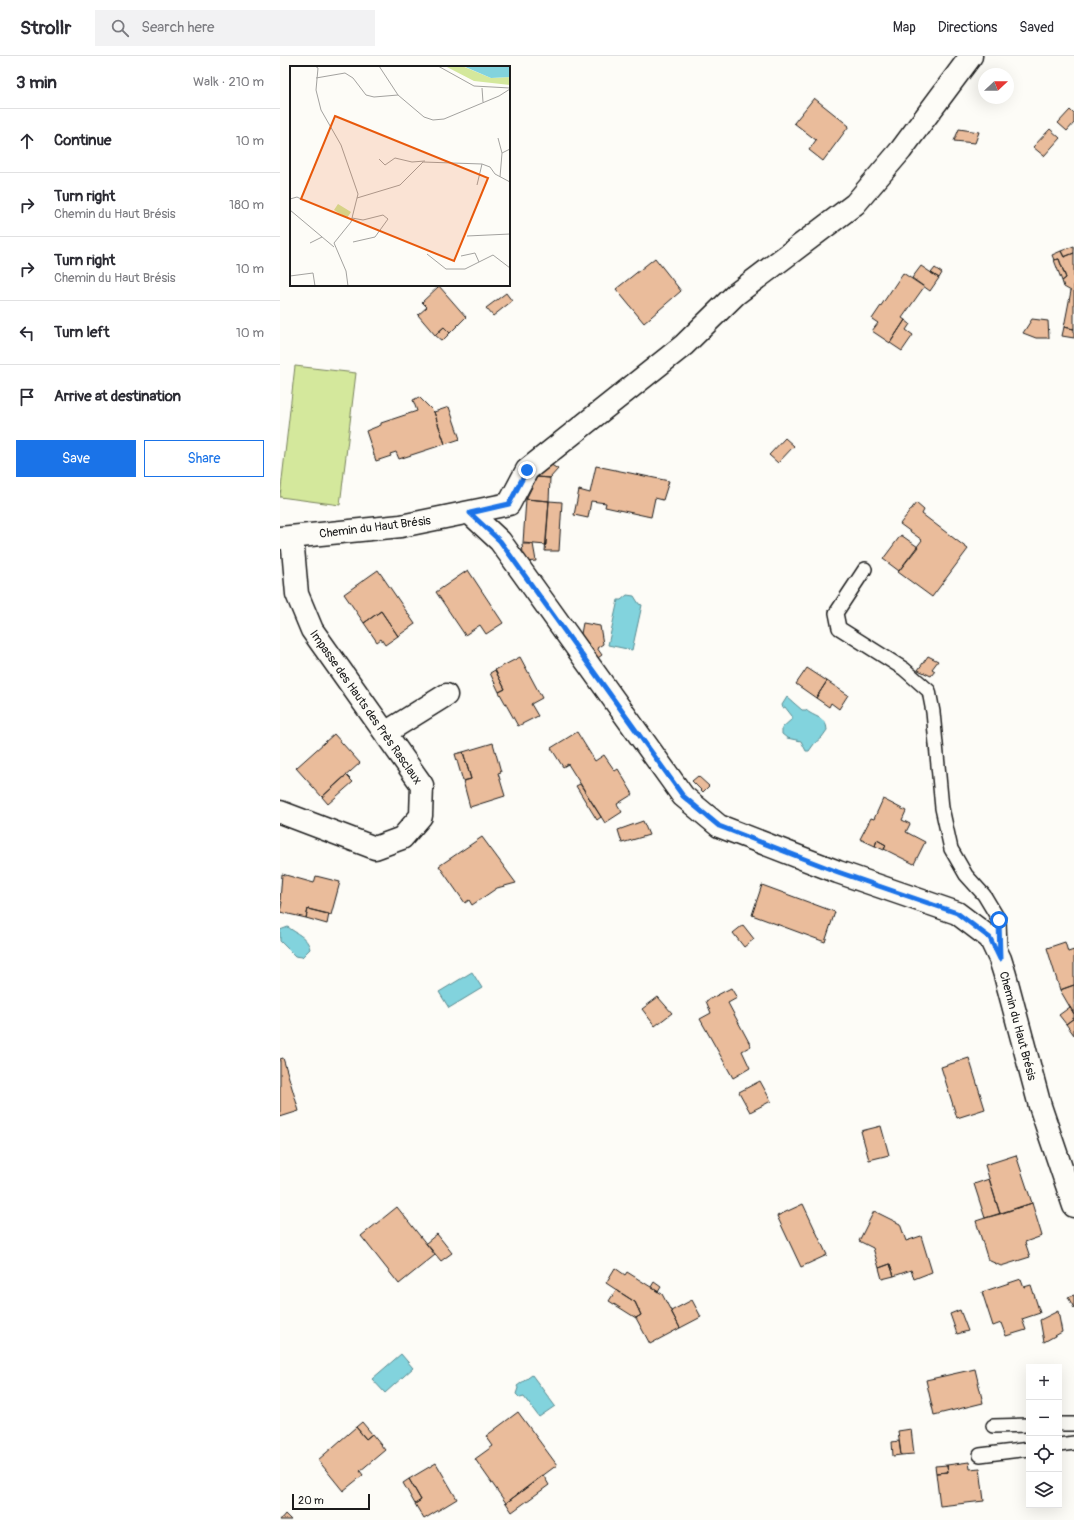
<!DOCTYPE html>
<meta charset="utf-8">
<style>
body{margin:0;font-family:Pangolin,sans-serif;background:#f2f2f3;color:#2b2b33}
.controls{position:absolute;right:12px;bottom:12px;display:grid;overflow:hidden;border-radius:0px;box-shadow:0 4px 16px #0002}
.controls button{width:36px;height:36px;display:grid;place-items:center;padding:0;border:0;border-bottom:1px solid #e1e1e2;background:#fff;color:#2b2b33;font:20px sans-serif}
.compass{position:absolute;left:698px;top:12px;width:36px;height:36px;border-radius:50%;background:#fff;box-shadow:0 4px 16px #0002;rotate:68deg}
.scale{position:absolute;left:12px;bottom:10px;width:78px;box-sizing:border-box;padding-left:4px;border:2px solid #1c1c1c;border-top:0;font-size:11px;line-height:14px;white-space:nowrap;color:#1c1c1c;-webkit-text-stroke:3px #fdfcf7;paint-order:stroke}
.stop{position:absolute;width:12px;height:12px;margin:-9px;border:3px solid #1a73e8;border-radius:50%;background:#fff}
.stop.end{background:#1a73e8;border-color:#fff;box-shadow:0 1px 4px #0008}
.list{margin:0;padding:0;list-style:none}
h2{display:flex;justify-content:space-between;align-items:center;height:52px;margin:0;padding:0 16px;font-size:17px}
h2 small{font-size:13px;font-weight:400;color:#7c7c81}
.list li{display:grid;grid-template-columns:26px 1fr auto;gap:12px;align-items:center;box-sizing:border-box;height:64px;padding:0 16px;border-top:1px solid #e1e1e2}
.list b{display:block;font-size:15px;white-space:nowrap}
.list p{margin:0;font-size:13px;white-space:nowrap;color:#7c7c81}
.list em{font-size:13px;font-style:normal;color:#7c7c81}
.actions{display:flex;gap:8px;padding:12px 16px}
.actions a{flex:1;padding:9px 0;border:1px solid #1a73e8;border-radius:0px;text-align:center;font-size:14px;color:#1a73e8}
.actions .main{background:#1a73e8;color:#fff}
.icon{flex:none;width:22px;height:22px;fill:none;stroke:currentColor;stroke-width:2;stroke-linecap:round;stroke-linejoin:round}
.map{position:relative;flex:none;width:794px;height:1464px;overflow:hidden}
header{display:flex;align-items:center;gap:24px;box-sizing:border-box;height:56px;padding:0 20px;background:#fff;border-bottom:1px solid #e1e1e2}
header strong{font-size:19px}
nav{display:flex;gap:22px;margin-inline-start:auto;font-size:14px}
.search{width:280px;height:36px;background:#f2f2f3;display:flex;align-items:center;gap:10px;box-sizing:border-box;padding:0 14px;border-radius:0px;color:#7c7c81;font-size:15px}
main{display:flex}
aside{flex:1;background:#fff}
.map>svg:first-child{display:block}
.green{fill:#d4e89c;stroke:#78825c}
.water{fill:#82d3dd;stroke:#598a90}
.building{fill:#eabc9b;stroke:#1c1c1c}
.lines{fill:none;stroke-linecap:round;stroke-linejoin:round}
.service-casing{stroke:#1c1c1c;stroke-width:16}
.minor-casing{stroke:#1c1c1c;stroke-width:25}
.service{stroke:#fdfcf7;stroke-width:13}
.minor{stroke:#fdfcf7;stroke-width:22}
.route{stroke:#1a73e8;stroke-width:5}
.labels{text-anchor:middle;stroke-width:3;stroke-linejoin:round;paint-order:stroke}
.street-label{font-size:12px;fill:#1c1c1c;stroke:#fdfcf7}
.inset-road{fill:none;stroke:#a3a29f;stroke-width:1}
.view{fill:#e8590c;fill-opacity:0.15;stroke:#e8590c;stroke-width:2}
.inset-edge{fill:none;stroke:#1c1c1c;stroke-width:2}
</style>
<header>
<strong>Strollr</strong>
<div class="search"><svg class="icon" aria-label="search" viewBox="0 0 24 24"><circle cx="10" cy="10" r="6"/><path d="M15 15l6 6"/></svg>Search here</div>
<nav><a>Map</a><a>Directions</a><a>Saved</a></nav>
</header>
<main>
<aside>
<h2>3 min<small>Walk · 210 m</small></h2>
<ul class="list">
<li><svg class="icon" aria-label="ahead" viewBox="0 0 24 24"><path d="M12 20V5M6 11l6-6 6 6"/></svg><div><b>Continue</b></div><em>10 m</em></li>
<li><svg class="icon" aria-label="right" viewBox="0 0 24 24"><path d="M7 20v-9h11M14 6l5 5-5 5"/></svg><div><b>Turn right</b><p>Chemin du Haut Brésis</p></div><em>180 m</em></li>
<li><svg class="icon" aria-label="right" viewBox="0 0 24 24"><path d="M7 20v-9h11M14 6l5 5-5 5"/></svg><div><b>Turn right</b><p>Chemin du Haut Brésis</p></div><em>10 m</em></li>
<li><svg class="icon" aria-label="left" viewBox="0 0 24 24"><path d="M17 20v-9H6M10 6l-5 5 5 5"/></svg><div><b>Turn left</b></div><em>10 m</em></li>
<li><svg class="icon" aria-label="arrive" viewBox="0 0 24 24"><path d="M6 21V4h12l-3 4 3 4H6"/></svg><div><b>Arrive at destination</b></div></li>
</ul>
<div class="actions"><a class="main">Save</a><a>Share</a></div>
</aside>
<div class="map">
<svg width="794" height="1464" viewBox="0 0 794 1464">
<rect width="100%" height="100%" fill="#fdfcf7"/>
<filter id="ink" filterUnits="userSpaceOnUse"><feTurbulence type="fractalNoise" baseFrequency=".025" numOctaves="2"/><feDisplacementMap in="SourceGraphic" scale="8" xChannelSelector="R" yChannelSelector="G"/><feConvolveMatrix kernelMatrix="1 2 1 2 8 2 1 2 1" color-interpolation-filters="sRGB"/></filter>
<g filter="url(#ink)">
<!-- green -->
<path class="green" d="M 15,310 L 76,317 L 60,449 L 0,441 Z"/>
<!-- water -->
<path class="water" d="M 347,539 L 354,540 L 359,548 L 362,549 L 352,594 L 328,589 L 338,544 L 341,544 Z
M 507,641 L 522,654 L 526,654 C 533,661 547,661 547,674 L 542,681 L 534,688 L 529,695 L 526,695 L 521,685 L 507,682 L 502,678 L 502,672 L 512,663 L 512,660 L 505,651 L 503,652 L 502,649 Z
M 8,871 C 15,877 28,881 30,893 L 22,901 L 15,900 L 0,885 L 0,874 Z
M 192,916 L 202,932 L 169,952 L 159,936 Z
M 121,1298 L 133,1312 L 105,1337 L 92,1323 Z
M 252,1319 L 275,1350 L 259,1361 L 244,1341 L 240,1342 L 236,1338 L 238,1332 L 237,1330 Z"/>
<!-- building -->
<path class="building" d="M 534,42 L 569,70 L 543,105 L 529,94 L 536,84 L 514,67 Z
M 790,54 L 794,58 L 794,67 L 787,75 L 778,67 Z
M 679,73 L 699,76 L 695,87 L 674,85 Z
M 770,73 L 780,82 L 764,100 L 753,91 Z
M 794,190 L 794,197 L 784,201 L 781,195 Z
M 781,195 L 784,201 L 794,197 L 794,273 L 784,271 L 791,235 L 784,231 L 782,225 L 786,222 L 779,203 L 774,204 L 772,199 Z
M 375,202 L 401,235 L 364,267 L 336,233 Z
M 779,203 L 786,222 L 782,225 L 774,204 Z
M 641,210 L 659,222 L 650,235 L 632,222 Z
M 655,212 L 662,217 L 659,222 L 651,217 Z
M 623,217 L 644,231 L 622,262 L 625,264 L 610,287 L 592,275 L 598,267 L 592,263 Z
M 159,230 L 186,261 L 170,277 L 164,271 L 155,279 L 138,259 L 147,251 L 142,246 Z
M 226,237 L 232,245 L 213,260 L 206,252 Z
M 752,263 L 768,265 L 769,282 L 756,282 L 743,277 Z
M 625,264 L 630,268 L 626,274 L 633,279 L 622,295 L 610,287 Z
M 164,271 L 170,277 L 162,285 L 155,279 Z
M 784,271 L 794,273 L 794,282 L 782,280 Z
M 139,341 L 154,356 L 165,388 L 119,403 L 116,396 L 110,398 L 111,400 L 96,405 L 86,375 L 101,369 L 101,367 L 137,355 L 133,344 Z
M 169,351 L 180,383 L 165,388 L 154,356 Z
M 505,382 L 514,390 L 498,407 L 489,399 Z
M 268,407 L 278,413 L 270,422 L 257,421 Z
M 316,410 L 389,425 L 383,444 L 375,442 L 371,461 L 325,451 L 326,447 L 311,445 L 308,462 L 294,459 L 299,434 L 310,437 Z
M 257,421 L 270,422 L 269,445 L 246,443 Z
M 246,443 L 269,445 L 266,489 L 243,487 Z
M 269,445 L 282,446 L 279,495 L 265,495 Z
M 636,447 L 644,454 L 642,458 L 688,493 L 652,541 L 618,516 L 642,484 L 620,468 Z
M 621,479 L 638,491 L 619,515 L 603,503 Z
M 242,488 L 253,488 L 256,505 L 244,506 Z
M 98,514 L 135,568 L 118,580 L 101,555 L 84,567 L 64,538 Z
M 188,514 L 223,567 L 206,578 L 200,569 L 185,579 L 156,536 Z
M 101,555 L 118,580 L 105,589 L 101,583 L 97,586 L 84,567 Z
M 303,567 L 320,570 L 323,588 L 317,592 L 322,599 L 315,604 L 300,583 Z
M 648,600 L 658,605 L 652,613 L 655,615 L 651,620 L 638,614 Z
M 240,601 L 262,642 L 251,648 L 258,660 L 238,670 L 219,636 L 225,633 L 215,614 Z
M 527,612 L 547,625 L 536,642 L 516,628 Z
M 215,614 L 225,633 L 219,636 L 210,617 Z
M 547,625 L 568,639 L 559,653 L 551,647 L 549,651 L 536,642 Z
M 297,676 L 315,705 L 324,699 L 335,715 L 338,713 L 353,738 L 337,748 L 342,756 L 325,767 L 288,708 L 283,711 L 271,692 Z
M 54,678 L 80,707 L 42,741 L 16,712 Z
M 213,687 L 221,716 L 218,717 L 225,740 L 190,751 L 183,725 L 191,723 L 183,696 Z
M 183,696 L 191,723 L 183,725 L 175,698 Z
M 66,719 L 73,726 L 48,748 L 42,741 Z
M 418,720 L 429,730 L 423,736 L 412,725 Z
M 300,728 L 321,761 L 317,764 L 296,730 Z
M 603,743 L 626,755 L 622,764 L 630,768 L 626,776 L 645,786 L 634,808 L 604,793 L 606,789 L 597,784 L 595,790 L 580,783 L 591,762 L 594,763 Z
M 363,765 L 369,779 L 342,787 L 338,774 Z
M 202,781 L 236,827 L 217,832 L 192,849 L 189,844 L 185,847 L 159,810 Z
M 597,784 L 606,789 L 604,794 L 595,790 Z
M 2,818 L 34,827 L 36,820 L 60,826 L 51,859 L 28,853 L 26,862 L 0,856 L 2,846 L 0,845 Z
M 482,829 L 555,856 L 545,886 L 472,859 Z
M 28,853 L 49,858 L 47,868 L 26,862 Z
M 463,869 L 474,883 L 464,891 L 453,877 Z
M 785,886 L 788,896 L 794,894 L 794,929 L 780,934 L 767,892 Z
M 794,929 L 794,958 L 780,934 Z
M 451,932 L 457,942 L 448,947 L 471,990 L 462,995 L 470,1012 L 453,1022 L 420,963 L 431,957 L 426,945 Z
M 378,941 L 392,957 L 375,970 L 362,953 Z
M 790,951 L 794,958 L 794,962 L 786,968 L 779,959 Z
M 794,962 L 794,979 L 786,968 Z
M 3,1002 L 19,1055 L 0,1061 L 0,1003 Z
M 689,1002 L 705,1053 L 677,1062 L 661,1011 Z
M 480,1025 L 491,1045 L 470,1056 L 459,1036 Z
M 601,1070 L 609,1099 L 589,1104 L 581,1075 Z
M 736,1099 L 752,1147 L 720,1158 L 705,1109 Z
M 709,1123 L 720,1158 L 705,1162 L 694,1128 Z
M 752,1147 L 762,1180 L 745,1186 L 750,1201 L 721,1210 L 708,1204 L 696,1165 Z
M 523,1148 L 547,1199 L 521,1211 L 497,1160 Z
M 117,1151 L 155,1199 L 119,1228 L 81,1180 Z
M 594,1155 L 620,1168 L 626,1185 L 641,1180 L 652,1216 L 634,1223 L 631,1214 L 614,1220 L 610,1208 L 599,1212 L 593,1192 L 579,1185 Z
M 157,1178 L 172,1197 L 161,1205 L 146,1187 Z
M 610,1208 L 614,1220 L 602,1223 L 599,1212 Z
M 335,1212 L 345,1219 L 347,1216 L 382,1238 L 400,1272 L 370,1288 L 356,1262 L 361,1259 L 355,1246 L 326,1227 Z
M 741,1223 L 744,1231 L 751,1229 L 760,1257 L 742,1263 L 746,1274 L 726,1280 L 721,1267 L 713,1270 L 702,1236 Z
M 374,1226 L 381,1231 L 378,1236 L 371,1231 Z
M 336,1234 L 355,1246 L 361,1259 L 356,1262 L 329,1245 Z
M 794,1239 L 794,1252 L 788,1241 Z
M 412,1244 L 421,1261 L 400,1272 L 391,1255 Z
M 680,1254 L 688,1275 L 677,1278 L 670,1258 Z
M 778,1255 L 782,1276 L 764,1286 L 760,1264 Z
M 695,1313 L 703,1347 L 654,1359 L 646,1324 Z
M 238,1356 L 277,1409 L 226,1447 L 195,1403 L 213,1390 L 206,1380 Z
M 82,1366 L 92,1378 L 86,1383 L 76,1371 Z
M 76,1371 L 86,1383 L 92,1378 L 105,1394 L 80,1415 L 83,1419 L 63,1435 L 38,1404 Z
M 631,1373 L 634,1398 L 621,1399 L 618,1375 Z
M 619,1385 L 621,1399 L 613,1400 L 612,1386 Z
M 689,1406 L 690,1413 L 700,1412 L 704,1445 L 660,1450 L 656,1417 L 668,1416 L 667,1409 Z
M 156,1407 L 177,1443 L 144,1463 L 135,1448 L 141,1444 L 129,1423 Z
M 667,1409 L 668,1416 L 656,1417 L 655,1410 Z
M 263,1419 L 269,1429 L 232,1456 L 226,1447 Z
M 129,1423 L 141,1444 L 135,1448 L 123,1427 Z
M 5,1458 L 11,1464 L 0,1464 Z"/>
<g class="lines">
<defs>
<path id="service" d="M 585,513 L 556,557 L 559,572 L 624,613 L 649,635 L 653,656 L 662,752 L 671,793 L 686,819 L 704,839 L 719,864 L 720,893
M 779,1368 L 794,1368
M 713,1370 L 749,1369
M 779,1389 L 794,1387
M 700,1399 L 749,1393"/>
<path id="minor" d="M 190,457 L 220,485 L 403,740 L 439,770 L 558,816 L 677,857 L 710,882 L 720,903 L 725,919 L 760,1050 L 794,1150
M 0,482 L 121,470 L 229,448 L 247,414 L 404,289 L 456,238 L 575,148 L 621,94 L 691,0
M 105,677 L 166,639
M 0,756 L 95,792 L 122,782 L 141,760 L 142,729 L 32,574 L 17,538 L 12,481"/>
</defs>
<!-- service casing -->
<use href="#service" class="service-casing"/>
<!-- minor casing -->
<use href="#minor" class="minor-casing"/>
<!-- service -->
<use href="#service" class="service"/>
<!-- minor -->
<use href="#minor" class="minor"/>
</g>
</g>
<g class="lines" filter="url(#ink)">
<!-- route -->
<path class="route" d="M 247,414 L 229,448 L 190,457 L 220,485 L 403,740 L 439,770 L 558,816 L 677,857 L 710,882 L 720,903 L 719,864"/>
</g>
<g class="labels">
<!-- street labels -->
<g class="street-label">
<text transform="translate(95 471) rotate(-7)" y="4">Chemin du Haut Brésis</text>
<text transform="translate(86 651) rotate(55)" y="4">Impasse des Hauts des Près Rasclaux</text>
<text transform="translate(738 970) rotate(75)" y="4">Chemin du Haut Brésis</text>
</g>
</g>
<!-- overview -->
<g transform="translate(10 10)">
<rect width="220" height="220" fill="#fdfcf7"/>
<path d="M 155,0 L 172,0 L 201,12 L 220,11 L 220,19 L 184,15 ZM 48,138 L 61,146 L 57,152 L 44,144 Z" fill="#d4e89c"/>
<path d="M 173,0 L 220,1 L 220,11 L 201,12 Z" fill="#82d3dd"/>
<path class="inset-road" d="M 25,0 L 28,2 L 26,24 L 31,44 L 51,79 L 68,128 L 61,156 L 44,177 L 56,205 L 58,220M 89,0 L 108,29 L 134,51 L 143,54 L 154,53 L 209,30 L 220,23M 148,0 L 184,20 L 220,22M 26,12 L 55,7 L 63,12 L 76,29 L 84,31 L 108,29M 192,22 L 193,36M 208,72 L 212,87 L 210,111M 212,87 L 220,83 L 220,73M 89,93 L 95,99 L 105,92 L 122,96 L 135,95M 187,119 L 192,98M 67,132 L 110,119 L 133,96 L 192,98 L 200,101 L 205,108 L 220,116M 0,133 L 7,131 L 13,134M 0,144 L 44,181M 62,152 L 73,154 L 93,149 L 98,153 L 85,171 L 63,176M 177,170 L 220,168M 20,177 L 32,171M 137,188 L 156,203 L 175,203 L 203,189 L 220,202M 171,190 L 185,187 L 189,196M 0,210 L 23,207 L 25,220"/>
<path class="view" d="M 45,50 L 198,112 L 164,195 L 11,133 Z"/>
<rect width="220" height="220" class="inset-edge"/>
</g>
</svg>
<div class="controls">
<button>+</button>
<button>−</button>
<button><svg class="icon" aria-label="locate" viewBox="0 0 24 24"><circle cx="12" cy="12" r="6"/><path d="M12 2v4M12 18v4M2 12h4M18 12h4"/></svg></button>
<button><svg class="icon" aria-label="layers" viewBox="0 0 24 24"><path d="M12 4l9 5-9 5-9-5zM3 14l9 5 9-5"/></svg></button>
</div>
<svg class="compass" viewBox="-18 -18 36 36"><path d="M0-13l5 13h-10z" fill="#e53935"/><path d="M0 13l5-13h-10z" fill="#7c7c81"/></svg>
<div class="scale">20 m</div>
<div class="stop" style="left:719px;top:864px"></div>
<div class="stop end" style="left:247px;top:414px"></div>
</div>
</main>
